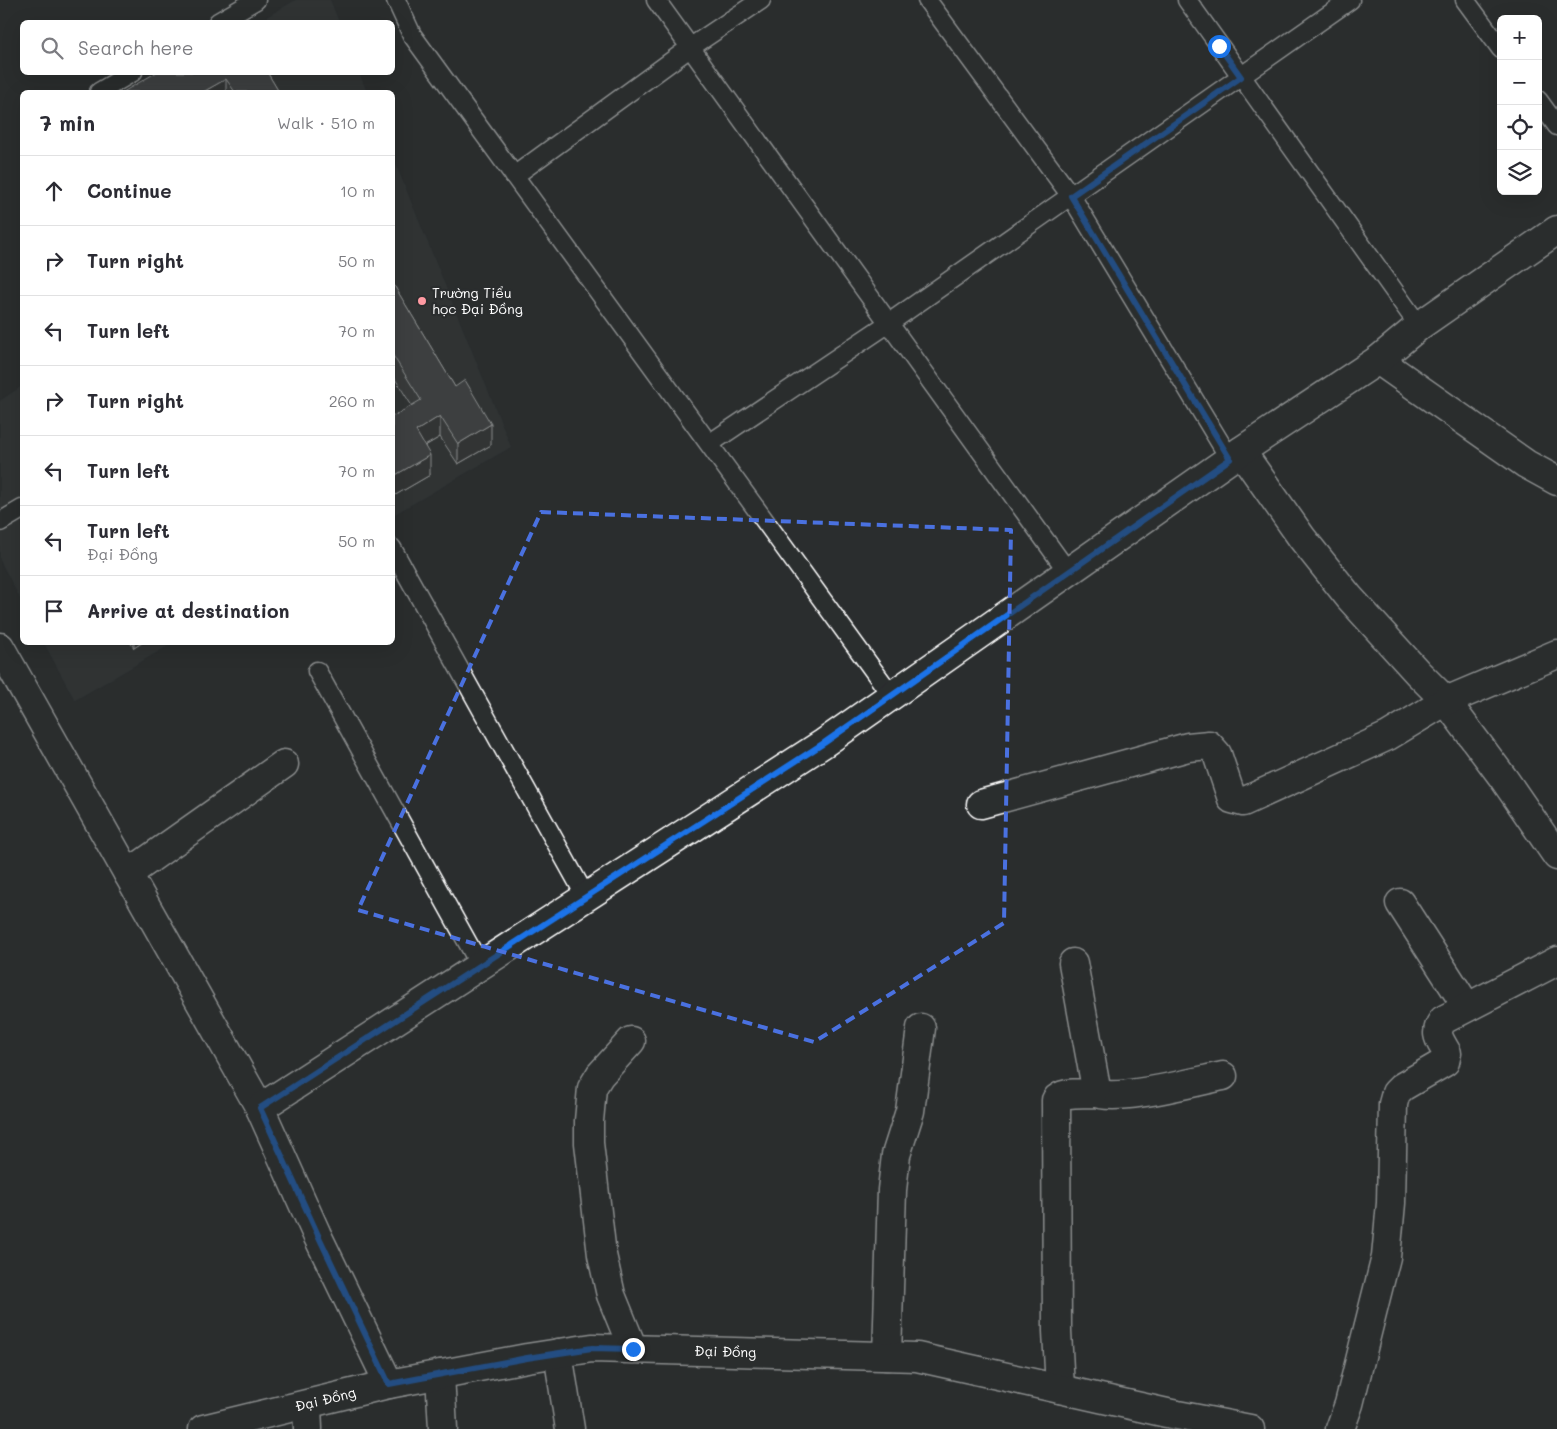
<!DOCTYPE html>
<meta charset="utf-8">
<style>
body{margin:0;font-family:Mali,sans-serif;background:#f7f7f7;color:#2b2b33}
.controls{position:absolute;right:15px;top:15px;display:grid;overflow:hidden;border-radius:8px;box-shadow:0 5px 20px #0002}
.controls button{width:45px;height:45px;display:grid;place-items:center;padding:0;border:0;border-bottom:1px solid #e1e1e2;background:#fff;color:#2b2b33;font:25px sans-serif}
.stop{position:absolute;width:15px;height:15px;margin:-11px;border:4px solid #1a73e8;border-radius:50%;background:#fff}
.stop.end{background:#1a73e8;border-color:#fff;box-shadow:0 1px 5px #0008}
.list{margin:0;padding:0;list-style:none}
h2{display:flex;justify-content:space-between;align-items:center;height:65px;margin:0;padding:0 20px;font-size:21px}
h2 small{font-size:16px;font-weight:400;color:#7c7c81}
.list li{display:grid;grid-template-columns:32px 1fr auto;gap:15px;align-items:center;box-sizing:border-box;height:70px;padding:0 20px;border-top:1px solid #e1e1e2}
.list b{display:block;font-size:19px;white-space:nowrap}
.list p{margin:0;font-size:16px;white-space:nowrap;color:#7c7c81}
.list em{font-size:16px;font-style:normal;color:#7c7c81}
.icon{flex:none;width:28px;height:28px;fill:none;stroke:currentColor;stroke-width:2;stroke-linecap:round;stroke-linejoin:round}
.map{position:relative;flex:none;width:1557px;height:1429px;overflow:hidden}
.search{position:absolute;background:#fff;box-shadow:0 5px 20px #0002;left:20px;top:20px;width:375px;height:55px;display:flex;align-items:center;gap:12px;box-sizing:border-box;padding:0 18px;border-radius:8px;color:#7c7c81;font-size:19px}
.panel{position:absolute;background:#fff;box-shadow:0 5px 20px #0002;left:20px;top:90px;width:375px;height:555px;border-radius:8px}
.map>svg:first-child{display:block}
.built{fill:#373a3b}
.lines{fill:none;stroke-linecap:round;stroke-linejoin:round}
.service-casing{stroke:#fff;stroke-width:21}
.minor-casing{stroke:#fff;stroke-width:31}
.service{stroke:#2a2d2e;stroke-width:18}
.minor{stroke:#2a2d2e;stroke-width:28}
.wall{fill:#494b4c;stroke:#fff}
.shaded-wall{fill:#3c3d3e;stroke:#fff}
.building{fill:#555758;stroke:#fff}
.route{stroke:#1a73e8;stroke-width:6}
.marked{fill:none;stroke:#4a71e0;stroke-width:4;stroke-dasharray:10 6;stroke-linejoin:round}
.poi-dot{fill:#ff9aa2;stroke:#2a2d2e;stroke-width:2}
.labels{text-anchor:middle;stroke-width:4.5;stroke-linejoin:round;paint-order:stroke}
.poi-label{font-size:14px;fill:#fff;stroke:#2a2d2e;text-anchor:start}
.street-label{font-size:14px;fill:#fff;stroke:#2a2d2e}
</style>
<div class="map">
<svg width="1557" height="1429" viewBox="0 0 1557 1429">
<rect width="100%" height="100%" fill="#2a2d2e"/>
<filter id="ink" filterUnits="userSpaceOnUse"><feTurbulence type="fractalNoise" baseFrequency=".02" numOctaves="2"/><feDisplacementMap in="SourceGraphic" scale="10" xChannelSelector="R" yChannelSelector="G"/><feConvolveMatrix kernelMatrix="1 2 1 2 8 2 1 2 1" color-interpolation-filters="sRGB"/></filter>
<g filter="url(#ink)">
<!-- built -->
<path class="built" d="M 296,0 L 330,0 L 339,22 L 258,22 Z
M 172,72 L 359,73 L 367,92 L 138,92 Z
M 392,155 L 511,447 L 393,515 L 392,515 Z
M 22,386 L 22,602 L 0,560 L 0,401 Z
M 44,643 L 173,643 L 75,700 Z"/>
<g class="lines">
<defs>
<path id="service" d="M 396,0 L 412,35 L 892,696
M 656,0 L 1068,572
M 927,0 L 1071,196 L 1230,459
M 1187,0 L 1419,326
M 1465,0 L 1501,49
M 218,22 L 256,0
M 99,92 L 133,72
M 1538,100 L 1557,126
M 514,176 L 691,47 L 761,0
M 709,444 L 889,323 L 1350,0
M 0,522 L 22,509
M 392,548 L 586,897
M 317,671 L 480,965"/>
<g id="minor">
<path d="M 1378,360 L 1526,464 L 1557,481"/>
<path d="M 1241,451 L 1302,538 L 1349,597 L 1418,673 L 1446,701 L 1504,779 L 1557,856"/>
<path d="M 0,647 L 260,1108 L 317,1235 L 389,1384"/>
<path d="M 981,804 L 1188,747 L 1209,745 L 1217,754 L 1232,799 L 1243,802 L 1388,736 L 1446,701 L 1557,654"/>
<path d="M 128,874 L 284,764"/>
<path d="M 1400,903 L 1467,1007"/>
<path d="M 631,1041 L 600,1075 L 592,1088 L 589,1121 L 589,1143 L 602,1255 L 611,1295 L 633,1349"/>
<path d="M 1094,1092 C 1115,1103 1197,1081 1223,1076"/>
<path d="M 260,1108 L 824,743 L 1241,451 L 1378,360 L 1419,326 L 1557,230"/>
<path d="M 558,1353 L 570,1429"/>
<path d="M 887,1356 L 892,1190 L 896,1155 L 910,1111 L 921,1028"/>
<path d="M 440,1374 L 443,1429"/>
<path d="M 1060,1389 L 1057,1331 L 1056,1100 C 1062,1091 1082,1094 1093,1093 L 1096,1088 L 1073,963"/>
<path d="M 307,1405 L 308,1429"/>
<path id="s1" d="M 203,1429 L 389,1384 L 527,1358 L 592,1348 L 917,1357 L 1167,1413 L 1250,1429"/>
<path d="M 1340,1429 L 1349,1404 L 1386,1257 L 1391,1203 L 1393,1104 L 1396,1093 L 1402,1087 L 1445,1062 L 1447,1053 C 1440,1040 1433,1034 1443,1020 L 1557,961"/>
</g>
</defs>
<!-- service casing -->
<use href="#service" class="service-casing"/>
<!-- minor casing -->
<use href="#minor" class="minor-casing"/>
<!-- service -->
<use href="#service" class="service"/>
<!-- minor -->
<use href="#minor" class="minor"/>
</g>
<!-- wall -->
<path class="wall" d="M 267,72 L 279,92 L 123,92 Z
M 392,282 L 455,387 L 491,445 L 458,464 L 440,437 L 425,446 L 430,475 L 392,497 L 392,417 L 412,406 L 392,374 Z
M 130,642 L 143,642 L 134,648 Z"/>
<!-- shaded-wall -->
<path class="shaded-wall" d="M 226,79 L 226,92 L 203,92 Z
M 440,416 L 440,437 L 416,451 L 416,431 Z
M 491,424 L 491,445 L 458,464 L 458,444 Z
M 430,455 L 430,475 L 392,497 L 392,477 Z
M 134,642 L 143,642 L 134,648 Z"/>
<!-- building -->
<path class="building" d="M 157,72 L 267,72 L 279,92 L 235,92 L 226,79 L 203,92 L 123,92 Z
M 392,282 L 455,387 L 465,380 L 491,424 L 458,444 L 440,416 L 416,431 L 430,455 L 392,477 L 392,417 L 421,400 L 392,354 Z"/>
</g>
<g class="lines" filter="url(#ink)">
<!-- route -->
<path class="route" d="M 633,1349 L 592,1348 L 527,1358 L 389,1384 L 318,1235 L 260,1108 L 824,743 L 1230,459 L 1071,196 L 1241,77 L 1219,46"/>
</g>
<!-- marked area -->
<path d="M0 0H1557V1429H0ZM 541,512 L 1011,530 L 1004,923 L 814,1042 L 358,910 Z" fill="#2a2d2e" fill-opacity=".55" fill-rule="evenodd"/>
<path class="marked" d="M 541,512 L 1011,530 L 1004,923 L 814,1042 L 358,910 Z"/>
<!-- markers -->
<circle class="poi-dot" cx="422" cy="301" r="5"/>
<g class="labels">
<!-- poi labels -->
<g class="poi-label">
<text x="432" y="298">Trường Tiểu<tspan x="432" dy="16">học Đại Đồng</tspan></text>
</g>
<!-- street labels -->
<g class="street-label">
<text dy="5" stroke="none"><textPath href="#s1" startOffset="531">Đại Đồng</textPath></text>
<text dy="5" stroke="none"><textPath href="#s1" startOffset="126">Đại Đồng</textPath></text>
</g>
</g>
</svg>
<div class="controls">
<button>+</button>
<button>−</button>
<button><svg class="icon" aria-label="locate" viewBox="0 0 24 24"><circle cx="12" cy="12" r="6"/><path d="M12 2v4M12 18v4M2 12h4M18 12h4"/></svg></button>
<button><svg class="icon" aria-label="layers" viewBox="0 0 24 24"><path d="M12 4l9 5-9 5-9-5zM3 14l9 5 9-5"/></svg></button>
</div>
<div class="stop" style="left:1219px;top:46px"></div>
<div class="stop end" style="left:633px;top:1349px"></div>
<div class="search"><svg class="icon" aria-label="search" viewBox="0 0 24 24"><circle cx="10" cy="10" r="6"/><path d="M15 15l6 6"/></svg>Search here</div>
<section class="panel">
<h2>7 min<small>Walk · 510 m</small></h2>
<ul class="list">
<li><svg class="icon" aria-label="ahead" viewBox="0 0 24 24"><path d="M12 20V5M6 11l6-6 6 6"/></svg><div><b>Continue</b></div><em>10 m</em></li>
<li><svg class="icon" aria-label="right" viewBox="0 0 24 24"><path d="M7 20v-9h11M14 6l5 5-5 5"/></svg><div><b>Turn right</b></div><em>50 m</em></li>
<li><svg class="icon" aria-label="left" viewBox="0 0 24 24"><path d="M17 20v-9H6M10 6l-5 5 5 5"/></svg><div><b>Turn left</b></div><em>70 m</em></li>
<li><svg class="icon" aria-label="right" viewBox="0 0 24 24"><path d="M7 20v-9h11M14 6l5 5-5 5"/></svg><div><b>Turn right</b></div><em>260 m</em></li>
<li><svg class="icon" aria-label="left" viewBox="0 0 24 24"><path d="M17 20v-9H6M10 6l-5 5 5 5"/></svg><div><b>Turn left</b></div><em>70 m</em></li>
<li><svg class="icon" aria-label="left" viewBox="0 0 24 24"><path d="M17 20v-9H6M10 6l-5 5 5 5"/></svg><div><b>Turn left</b><p>Đại Đồng</p></div><em>50 m</em></li>
<li><svg class="icon" aria-label="arrive" viewBox="0 0 24 24"><path d="M6 21V4h12l-3 4 3 4H6"/></svg><div><b>Arrive at destination</b></div></li>
</ul>
</section>
</div>
